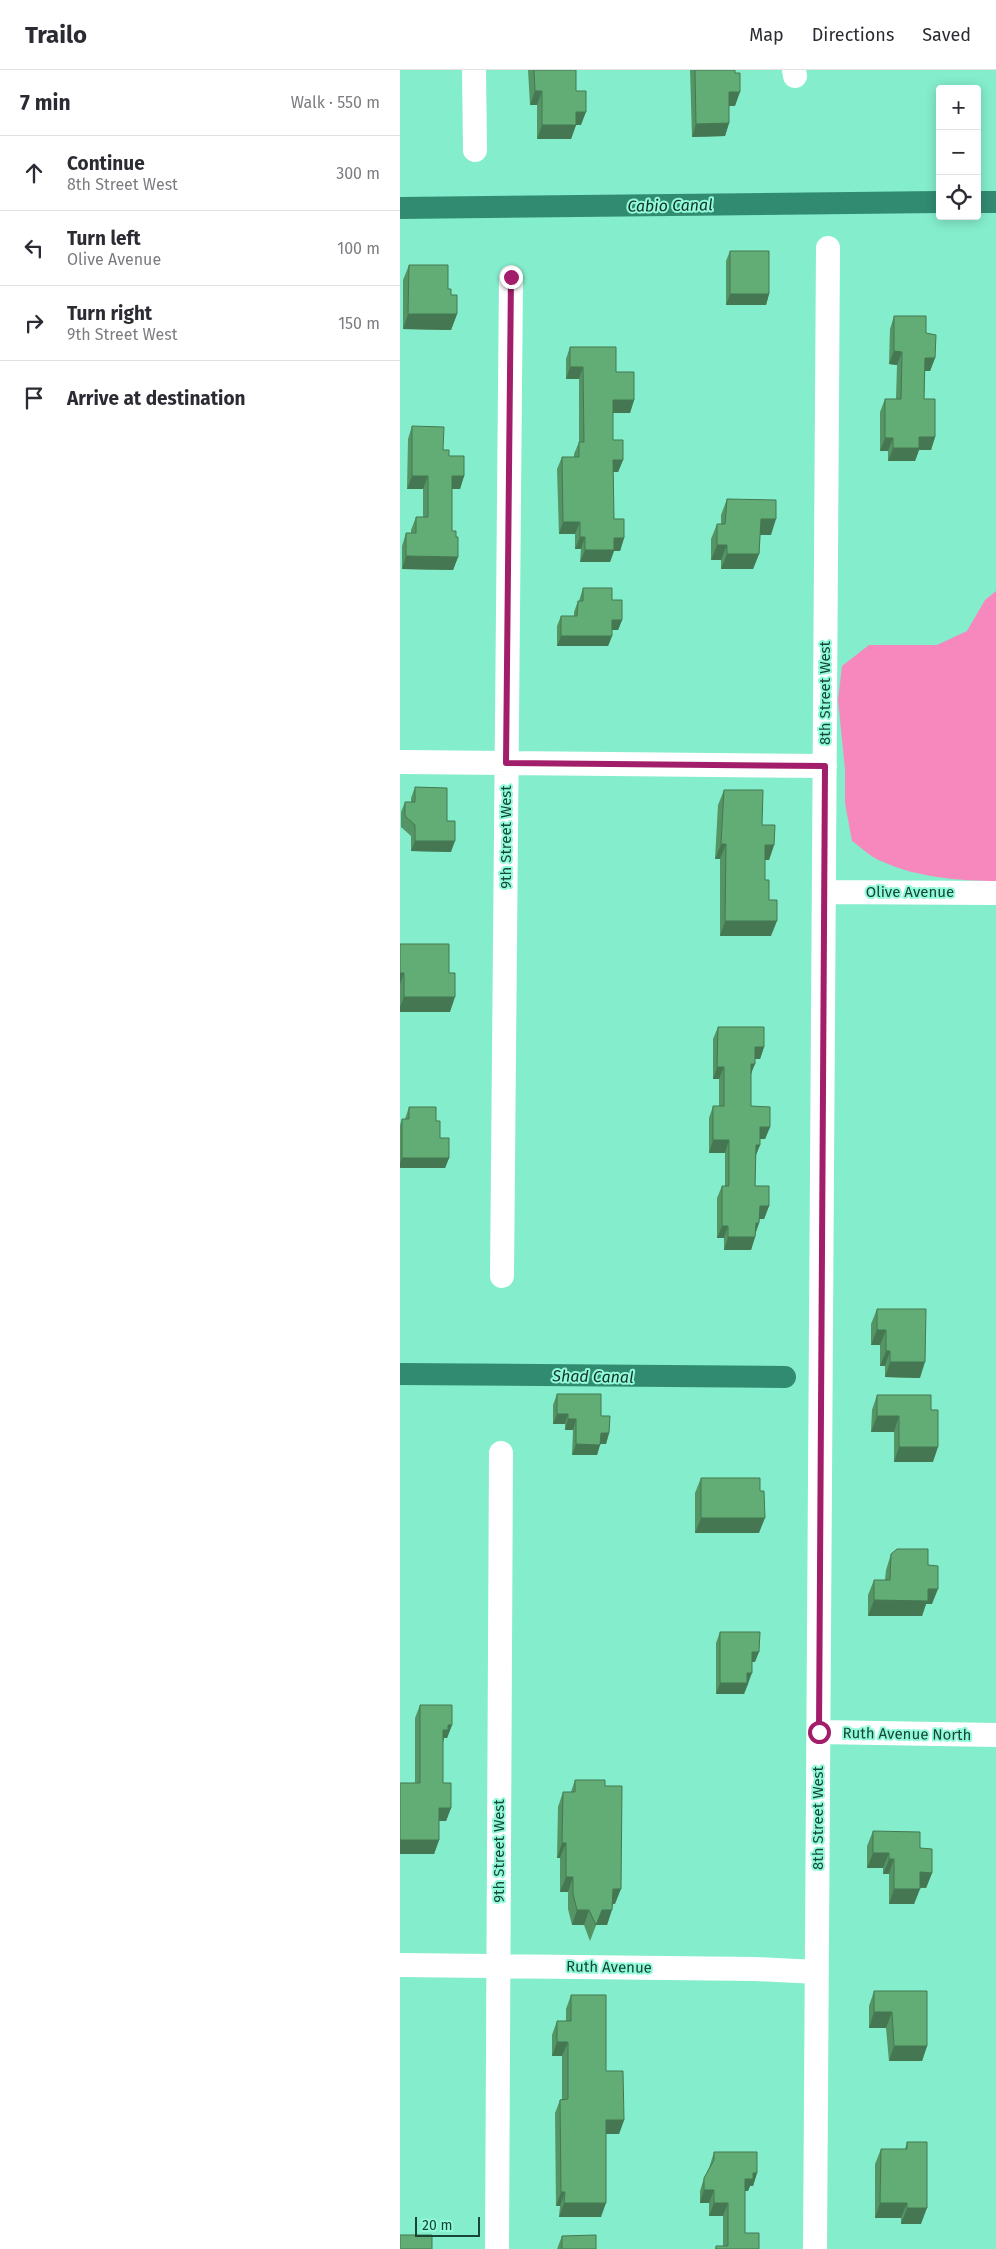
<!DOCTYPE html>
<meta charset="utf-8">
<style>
body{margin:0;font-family:"Fira Sans",sans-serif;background:#f7f7f7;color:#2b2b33}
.controls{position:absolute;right:15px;top:15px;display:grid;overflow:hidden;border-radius:5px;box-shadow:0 2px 12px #0003}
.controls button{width:45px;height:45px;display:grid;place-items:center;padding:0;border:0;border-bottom:1px solid #e1e1e2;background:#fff;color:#2b2b33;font:25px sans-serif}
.scale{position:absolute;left:15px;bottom:12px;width:65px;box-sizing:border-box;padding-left:5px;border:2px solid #174538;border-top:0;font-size:14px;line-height:18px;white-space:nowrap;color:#174538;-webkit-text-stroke:4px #91fad9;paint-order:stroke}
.stop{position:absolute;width:15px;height:15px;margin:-11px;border:4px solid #a21d6a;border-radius:50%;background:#fff}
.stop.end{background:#a21d6a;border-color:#fff;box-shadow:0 1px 5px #0008}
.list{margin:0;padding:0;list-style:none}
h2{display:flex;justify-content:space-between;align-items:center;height:65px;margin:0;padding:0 20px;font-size:21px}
h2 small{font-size:16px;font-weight:400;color:#7c7c81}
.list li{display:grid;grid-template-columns:32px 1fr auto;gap:15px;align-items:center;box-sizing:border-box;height:75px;padding:0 20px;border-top:1px solid #e1e1e2}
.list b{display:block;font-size:19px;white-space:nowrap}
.list p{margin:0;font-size:16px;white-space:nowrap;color:#7c7c81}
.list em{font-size:16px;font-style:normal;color:#7c7c81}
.icon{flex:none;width:28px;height:28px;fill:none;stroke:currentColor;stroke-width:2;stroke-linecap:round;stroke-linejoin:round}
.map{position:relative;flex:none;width:596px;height:2179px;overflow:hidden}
header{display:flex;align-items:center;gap:30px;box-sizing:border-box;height:70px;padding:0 25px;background:#fff;border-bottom:1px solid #e1e1e2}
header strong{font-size:24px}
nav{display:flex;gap:28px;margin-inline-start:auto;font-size:18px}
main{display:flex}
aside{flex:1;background:#fff}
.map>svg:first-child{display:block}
.green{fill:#f788bd}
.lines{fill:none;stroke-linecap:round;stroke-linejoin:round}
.canal{stroke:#318b71;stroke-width:22}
.street{stroke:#fff;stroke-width:24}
.wall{fill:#549465}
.shaded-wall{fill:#457852}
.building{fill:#62ac75;stroke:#457852}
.route{stroke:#a21d6a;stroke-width:6}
.labels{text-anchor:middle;stroke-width:4;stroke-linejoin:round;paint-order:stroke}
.street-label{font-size:15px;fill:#174538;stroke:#91fad9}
.water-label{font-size:16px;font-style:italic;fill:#143027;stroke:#91fad9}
</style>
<header>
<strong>Trailo</strong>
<nav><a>Map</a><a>Directions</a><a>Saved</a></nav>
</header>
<main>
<aside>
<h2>7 min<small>Walk · 550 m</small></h2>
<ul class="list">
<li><svg class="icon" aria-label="ahead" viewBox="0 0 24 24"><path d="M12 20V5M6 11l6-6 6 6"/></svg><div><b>Continue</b><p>8th Street West</p></div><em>300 m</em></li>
<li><svg class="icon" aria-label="left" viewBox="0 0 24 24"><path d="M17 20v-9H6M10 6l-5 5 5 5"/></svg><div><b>Turn left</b><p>Olive Avenue</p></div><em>100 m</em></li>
<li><svg class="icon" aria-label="right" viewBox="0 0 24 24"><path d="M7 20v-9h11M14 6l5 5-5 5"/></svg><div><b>Turn right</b><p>9th Street West</p></div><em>150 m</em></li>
<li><svg class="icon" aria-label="arrive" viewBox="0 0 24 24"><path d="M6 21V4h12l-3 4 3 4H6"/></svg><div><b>Arrive at destination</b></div></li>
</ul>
</aside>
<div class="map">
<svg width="596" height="2179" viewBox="0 0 596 2179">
<rect width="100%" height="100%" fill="#84edcc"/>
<!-- green -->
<path class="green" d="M 596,521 L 596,811 C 559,811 515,807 481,791 C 470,787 461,777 452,771 L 445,733 L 445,699 L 438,630 L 442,596 L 469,575 L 537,575 L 567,561 L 585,530 Z"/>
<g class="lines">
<!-- canal -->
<path class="canal" d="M 577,132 L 596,132
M 0,138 L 540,132
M 0,1304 L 385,1307"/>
<!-- street -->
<path class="street" d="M 74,0 L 75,80
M 394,0 L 395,6
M 0,692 L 425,696
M 424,822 L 596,823
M 102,1206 L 111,207
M 419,1662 L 596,1665
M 0,1895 L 356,1899 L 417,1902
M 97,2179 L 101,1383
M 415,2179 L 428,178"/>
</g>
<!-- wall -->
<path class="wall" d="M 128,0 L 176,0 L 176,21 L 181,55 L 176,55 L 171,69 L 137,69 L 137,35 L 130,35 Z
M 290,0 L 335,0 L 335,36 L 329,36 L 329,53 L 325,66 L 292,67 Z
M 330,181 L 369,224 L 366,235 L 326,235 L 326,191 Z
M 9,195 L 48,219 L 57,244 L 51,260 L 3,259 L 3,210 Z
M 494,246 L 526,263 L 535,288 L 530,301 L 525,301 L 524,329 L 535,367 L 531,380 L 519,380 L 515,391 L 488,391 L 488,381 L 480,381 L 480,342 L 485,329 L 496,329 L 497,295 L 489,294 L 490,259 Z
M 170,277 L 216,302 L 234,330 L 230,343 L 213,343 L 213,370 L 223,390 L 218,402 L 213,402 L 214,449 L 224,468 L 220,481 L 214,481 L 210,492 L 180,492 L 181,479 L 175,479 L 175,464 L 159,464 L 157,399 L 162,387 L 174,387 L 174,384 L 179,372 L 179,309 L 166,309 L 166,289 Z
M 12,356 L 43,380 L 49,386 L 64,406 L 60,419 L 52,419 L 52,461 L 56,467 L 58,487 L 53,500 L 2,499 L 2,476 L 6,463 L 11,463 L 11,460 L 16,447 L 23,447 L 23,419 L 7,419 L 8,369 Z
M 327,429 L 371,465 L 360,465 L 359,484 L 353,499 L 321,499 L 321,490 L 311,490 L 311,469 L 317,454 L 321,454 L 321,445 Z
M 183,518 L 212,530 L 222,550 L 218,560 L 212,560 L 212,566 L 208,576 L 157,576 L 157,556 L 161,546 L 174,546 L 174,542 L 178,531 L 179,531 Z
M 15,717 L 47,751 L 51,782 L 11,781 L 11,766 L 1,757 L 1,742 L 5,732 L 11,732 L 11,728 Z
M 324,720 L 362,755 L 374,775 L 369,790 L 365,790 L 365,810 L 371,866 L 320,866 L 320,789 L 315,789 L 318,735 Z
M 0,874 L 50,942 L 0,942 Z
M 318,957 L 364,977 L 360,989 L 355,989 L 351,1005 L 351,1036 L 370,1057 L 365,1069 L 360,1069 L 360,1075 L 356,1085 L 355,1116 L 369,1136 L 364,1149 L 359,1149 L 359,1153 L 355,1164 L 355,1167 L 351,1180 L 324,1180 L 324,1168 L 317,1168 L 317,1128 L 322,1116 L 325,1116 L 325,1083 L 309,1083 L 309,1048 L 313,1036 L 319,1036 L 319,1009 L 313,1009 L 313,969 Z
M 9,1037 L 36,1051 L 40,1068 L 49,1088 L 45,1098 L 0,1098 L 0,1055 L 2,1049 L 5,1049 Z
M 477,1239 L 520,1308 L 485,1307 L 485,1296 L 480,1296 L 480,1275 L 471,1275 L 471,1254 Z
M 157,1324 L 201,1346 L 209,1363 L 206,1374 L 200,1374 L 197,1385 L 172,1385 L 173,1360 L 165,1360 L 165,1354 L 153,1354 L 153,1335 Z
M 477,1325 L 531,1340 L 533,1392 L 494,1392 L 494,1362 L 471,1362 L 472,1340 Z
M 301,1408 L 359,1463 L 295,1463 L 295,1423 Z
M 491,1484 L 528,1495 L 532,1534 L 526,1534 L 522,1546 L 468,1546 L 468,1525 L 474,1510 L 485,1510 L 486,1500 Z
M 320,1562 L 355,1592 L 352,1592 L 348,1614 L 344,1624 L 316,1624 L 316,1573 Z
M 20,1635 L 52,1655 L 47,1668 L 44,1668 L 43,1671 L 43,1713 L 51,1738 L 46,1751 L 39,1751 L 39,1770 L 34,1784 L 15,1713 L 15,1648 Z
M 175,1710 L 205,1716 L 215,1834 L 213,1834 L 207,1855 L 196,1855 L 190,1871 L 184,1855 L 172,1855 L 168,1839 L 168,1822 L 160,1822 L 160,1788 L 157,1788 L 158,1737 L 163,1722 L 171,1722 Z
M 473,1761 L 520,1778 L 532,1803 L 526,1818 L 520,1818 L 514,1834 L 489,1834 L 489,1804 L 483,1804 L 483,1798 L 467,1798 L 467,1776 Z
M 474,1921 L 527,1976 L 522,1991 L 489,1991 L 486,1958 L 469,1958 L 469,1936 Z
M 171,1925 L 206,2001 L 224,2050 L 219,2064 L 206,2064 L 201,2147 L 159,2147 L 160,2136 L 156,2136 L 155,2043 L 160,2030 L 162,2029 L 162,1986 L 152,1986 L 152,1965 L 157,1951 L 166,1951 L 166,1939 Z
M 507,2072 L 521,2154 L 501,2154 L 501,2148 L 475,2148 L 475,2094 L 481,2079 L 505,2079 Z
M 314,2082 L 357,2103 L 353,2116 L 350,2116 L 348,2121 L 345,2121 L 345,2163 L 359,2179 L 315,2179 L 316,2176 L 323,2176 L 323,2146 L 309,2146 L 309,2133 L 300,2133 L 300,2121 L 304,2108 L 309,2098 L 310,2095 Z
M 162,2166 L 196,2179 L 157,2179 Z"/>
<!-- shaded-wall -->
<path class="shaded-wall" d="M 135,21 L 142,21 L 137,35 L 130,35 Z
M 329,22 L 340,22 L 335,36 L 325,36 Z
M 176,42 L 186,42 L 181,55 L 176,55 L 171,69 L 137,69 L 142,55 Z
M 329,53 L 325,66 L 292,67 L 296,54 Z
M 330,224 L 369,224 L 366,235 L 326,235 Z
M 8,244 L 57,244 L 51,260 L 3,259 Z
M 494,281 L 502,282 L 497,295 L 489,294 Z
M 525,288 L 535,288 L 530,301 L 520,301 Z
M 170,297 L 183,297 L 179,309 L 166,309 Z
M 213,330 L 234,330 L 230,343 L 209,343 Z
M 519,367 L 535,367 L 531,380 L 519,380 L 515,391 L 488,391 L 493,378 Z
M 485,368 L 493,368 L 488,381 L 480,381 Z
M 213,390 L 223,390 L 218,402 L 209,402 Z
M 12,406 L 28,406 L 23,419 L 7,419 Z
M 52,406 L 64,406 L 60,419 L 47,419 Z
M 361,449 L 376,449 L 371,465 L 355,465 Z
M 163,452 L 180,452 L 175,464 L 159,464 Z
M 180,467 L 185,467 L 181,479 L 175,479 Z
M 214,468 L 224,468 L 220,481 L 214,481 L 210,492 L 180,492 L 185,480 Z
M 317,475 L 327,475 L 321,490 L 311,490 Z
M 327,484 L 359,484 L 353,499 L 321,499 Z
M 6,486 L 58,487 L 53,500 L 2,499 Z
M 212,550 L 222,550 L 218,560 L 208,560 Z
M 161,566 L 212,566 L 208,576 L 157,576 Z
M 15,771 L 55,771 L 51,782 L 11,781 Z
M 321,774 L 326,774 L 320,789 L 315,789 Z
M 365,775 L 374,775 L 369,790 L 360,790 Z
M 325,851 L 377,851 L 371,866 L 320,866 Z
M 0,903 L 4,903 L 0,914 Z
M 4,927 L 55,927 L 50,942 L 0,942 L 0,937 Z
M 355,977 L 364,977 L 360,989 L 350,989 Z
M 351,994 L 355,994 L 350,1006 Z
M 317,997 L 324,997 L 319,1009 L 313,1009 Z
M 360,1057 L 370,1057 L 365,1069 L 356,1069 Z
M 313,1070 L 329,1070 L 325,1083 L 309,1083 Z
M 356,1075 L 360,1075 L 355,1087 Z
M 2,1088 L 49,1088 L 45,1098 L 0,1098 L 0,1093 Z
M 360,1136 L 369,1136 L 364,1149 L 356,1149 Z
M 356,1153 L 359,1153 L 355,1165 Z
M 322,1156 L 328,1156 L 324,1168 L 317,1168 Z
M 328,1167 L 355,1167 L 351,1180 L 324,1180 Z
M 477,1260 L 486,1260 L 480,1275 L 471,1275 Z
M 486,1281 L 490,1281 L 485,1296 L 480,1296 Z
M 490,1292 L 525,1292 L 520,1308 L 485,1307 Z
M 157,1344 L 168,1344 L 165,1354 L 153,1354 Z
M 477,1346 L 499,1346 L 494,1362 L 471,1362 Z
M 168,1349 L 176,1349 L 173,1360 L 165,1360 Z
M 201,1363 L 209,1363 L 206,1374 L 197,1374 Z
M 176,1374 L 200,1375 L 197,1385 L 172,1385 Z
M 499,1377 L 538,1377 L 533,1392 L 494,1392 Z
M 301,1448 L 365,1448 L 359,1463 L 295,1463 Z
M 528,1519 L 538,1519 L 532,1534 L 526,1534 L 522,1546 L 468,1546 L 474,1530 Z
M 352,1582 L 359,1582 L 355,1592 L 348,1592 Z
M 347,1603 L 352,1603 L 344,1624 L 316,1624 L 320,1613 Z
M 48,1655 L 52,1655 L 47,1668 L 44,1668 L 43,1673 L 43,1660 Z
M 39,1738 L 51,1738 L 46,1751 L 34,1751 Z
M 0,1770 L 39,1770 L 34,1784 L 0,1784 Z
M 162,1773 L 166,1773 L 160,1788 L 157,1788 Z
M 473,1783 L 489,1783 L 483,1798 L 467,1798 Z
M 489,1789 L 494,1789 L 489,1804 L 483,1804 Z
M 520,1802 L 532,1803 L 526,1818 L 514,1817 Z
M 166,1807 L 173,1807 L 168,1822 L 160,1822 Z
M 213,1819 L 221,1819 L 215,1834 L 207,1834 Z
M 494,1819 L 520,1819 L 514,1834 L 489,1834 Z
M 177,1840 L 189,1840 L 184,1855 L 172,1855 Z
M 202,1840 L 212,1840 L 207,1855 L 196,1855 L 190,1871 Z
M 474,1942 L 492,1942 L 486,1958 L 469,1958 Z
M 157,1972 L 168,1972 L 162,1986 L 152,1986 Z
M 494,1976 L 527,1976 L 522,1991 L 489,1991 Z
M 206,2050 L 224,2050 L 219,2064 L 201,2064 Z
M 353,2103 L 357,2103 L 353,2116 L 350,2116 L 348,2121 L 341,2121 L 345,2109 Z
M 304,2120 L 314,2120 L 309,2133 L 300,2133 Z
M 161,2122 L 165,2122 L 160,2136 L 156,2136 Z
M 164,2133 L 206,2133 L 201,2147 L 159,2147 Z
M 314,2133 L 328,2133 L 323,2146 L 309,2146 Z
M 480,2133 L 507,2133 L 501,2148 L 475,2148 Z
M 507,2138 L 527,2138 L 521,2154 L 501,2154 Z"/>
<!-- building -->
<path class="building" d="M 134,0 L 176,0 L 176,21 L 186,21 L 186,42 L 176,42 L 176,55 L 142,55 L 142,21 L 135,21 Z
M 295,0 L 335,0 L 335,3 L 340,3 L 340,22 L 329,22 L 329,53 L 296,54 Z
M 330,181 L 369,181 L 369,224 L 330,224 Z
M 9,195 L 48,195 L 48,219 L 51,219 L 51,225 L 57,225 L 57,244 L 8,244 Z
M 494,246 L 526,246 L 526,263 L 536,265 L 535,288 L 525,288 L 524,329 L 535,329 L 535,367 L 519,367 L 519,378 L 493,378 L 493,368 L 485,368 L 485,329 L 501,329 L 502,282 L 494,281 Z
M 170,277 L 216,277 L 216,302 L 234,302 L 234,330 L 213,330 L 213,370 L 223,370 L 223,390 L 213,390 L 214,449 L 224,449 L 224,468 L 214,468 L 214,480 L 185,480 L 185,467 L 180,467 L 180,452 L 163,452 L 162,387 L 179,387 L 179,372 L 184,372 L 183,297 L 170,297 Z
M 12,356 L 44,357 L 43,380 L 49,380 L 49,386 L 64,386 L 64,406 L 52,406 L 52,461 L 56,461 L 56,467 L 58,467 L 58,487 L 6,486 L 6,463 L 16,463 L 16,447 L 28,447 L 28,406 L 12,406 Z
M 327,429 L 376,430 L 376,449 L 361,449 L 359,484 L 327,484 L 327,475 L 317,475 L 317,454 L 325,454 Z
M 183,518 L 212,518 L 212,530 L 222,530 L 222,550 L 212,550 L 212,566 L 161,566 L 161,546 L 177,546 L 178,531 L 183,531 Z
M 15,717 L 47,718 L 47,751 L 55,751 L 55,771 L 15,771 L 15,755 L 5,746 L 5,732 L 15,732 Z
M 324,720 L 363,720 L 362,755 L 375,755 L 374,775 L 365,775 L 365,810 L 369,810 L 369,830 L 377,830 L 377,851 L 325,851 L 326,774 L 321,774 Z
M 0,874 L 49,874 L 49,903 L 55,903 L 55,927 L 4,927 L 4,903 L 0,903 Z
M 318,957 L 364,957 L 364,977 L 355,977 L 355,994 L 351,994 L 351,1036 L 370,1037 L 370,1057 L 360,1057 L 360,1075 L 356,1075 L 355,1116 L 369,1116 L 369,1136 L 360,1136 L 359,1153 L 356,1153 L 355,1167 L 328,1167 L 328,1156 L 322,1156 L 322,1116 L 329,1116 L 329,1070 L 313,1070 L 313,1036 L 324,1036 L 324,997 L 317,997 Z
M 9,1037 L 36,1037 L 36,1051 L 40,1051 L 40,1068 L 49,1068 L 49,1088 L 2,1088 L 2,1049 L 9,1049 Z
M 477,1239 L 526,1239 L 525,1292 L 490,1292 L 490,1281 L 486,1281 L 486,1260 L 477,1260 Z
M 157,1324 L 201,1324 L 201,1346 L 210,1346 L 209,1363 L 201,1363 L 200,1375 L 176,1374 L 176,1349 L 168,1349 L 168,1344 L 157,1344 Z
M 477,1325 L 531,1325 L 531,1340 L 538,1340 L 538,1377 L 499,1377 L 499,1346 L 477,1346 Z
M 301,1408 L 360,1408 L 360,1421 L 364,1421 L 365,1448 L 301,1448 Z
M 497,1479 L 528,1479 L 528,1495 L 538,1496 L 538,1519 L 528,1519 L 528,1531 L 474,1530 L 474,1510 L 490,1510 L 491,1484 Z
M 320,1562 L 360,1562 L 359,1582 L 352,1582 L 352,1603 L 347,1603 L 347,1613 L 320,1613 Z
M 20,1635 L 52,1635 L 52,1655 L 48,1655 L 48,1660 L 43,1660 L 43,1713 L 51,1713 L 51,1738 L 39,1738 L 39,1770 L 0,1770 L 0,1713 L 20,1713 Z
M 175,1710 L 205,1710 L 205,1716 L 222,1716 L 221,1819 L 213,1819 L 212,1840 L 202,1840 L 196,1855 L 189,1840 L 177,1840 L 173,1824 L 173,1807 L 166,1807 L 166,1773 L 162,1773 L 163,1722 L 175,1722 Z
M 473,1761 L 520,1762 L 520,1778 L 532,1779 L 532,1803 L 520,1802 L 520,1819 L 494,1819 L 494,1789 L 489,1789 L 489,1783 L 473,1783 Z
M 474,1921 L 527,1921 L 527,1976 L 494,1976 L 492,1942 L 474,1942 Z
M 171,1925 L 206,1925 L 206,2001 L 223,2001 L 224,2050 L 206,2050 L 206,2133 L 164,2133 L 165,2122 L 161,2122 L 160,2030 L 168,2029 L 168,1972 L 157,1972 L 157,1951 L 171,1951 Z
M 507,2072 L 527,2072 L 527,2138 L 507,2138 L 507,2133 L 480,2133 L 481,2079 L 507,2079 Z
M 314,2082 L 357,2082 L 357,2103 L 353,2103 L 353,2109 L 345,2109 L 345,2163 L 359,2163 L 359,2179 L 316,2179 L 316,2176 L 328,2176 L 328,2133 L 314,2133 L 314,2120 L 304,2120 L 304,2108 L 314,2090 Z
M 0,2165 L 32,2165 L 32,2179 L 0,2179 Z
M 196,2165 L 196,2179 L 162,2179 L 162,2166 Z"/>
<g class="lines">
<!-- route -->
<path class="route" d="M 111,207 L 106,693 L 425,696 L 419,1662"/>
</g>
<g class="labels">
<!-- street labels -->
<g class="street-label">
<text transform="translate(425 623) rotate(-90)" y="5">8th Street West</text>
<text transform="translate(106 767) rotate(-90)" y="5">9th Street West</text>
<text x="510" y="827">Olive Avenue</text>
<text transform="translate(507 1664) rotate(1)" y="5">Ruth Avenue North</text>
<text transform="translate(418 1748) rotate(-90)" y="5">8th Street West</text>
<text transform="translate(99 1781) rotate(-90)" y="5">9th Street West</text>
<text transform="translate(209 1897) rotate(1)" y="5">Ruth Avenue</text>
</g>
<!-- water labels -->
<g class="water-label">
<text transform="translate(270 135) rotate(-1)" y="6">Cabio Canal</text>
<text transform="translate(193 1306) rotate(1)" y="6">Shad Canal</text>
</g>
</g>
</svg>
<div class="controls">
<button>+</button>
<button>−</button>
<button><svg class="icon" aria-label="locate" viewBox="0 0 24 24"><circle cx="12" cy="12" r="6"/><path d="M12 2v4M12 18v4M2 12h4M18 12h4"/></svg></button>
</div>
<div class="scale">20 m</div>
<div class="stop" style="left:419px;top:1662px"></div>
<div class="stop end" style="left:111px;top:207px"></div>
</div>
</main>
